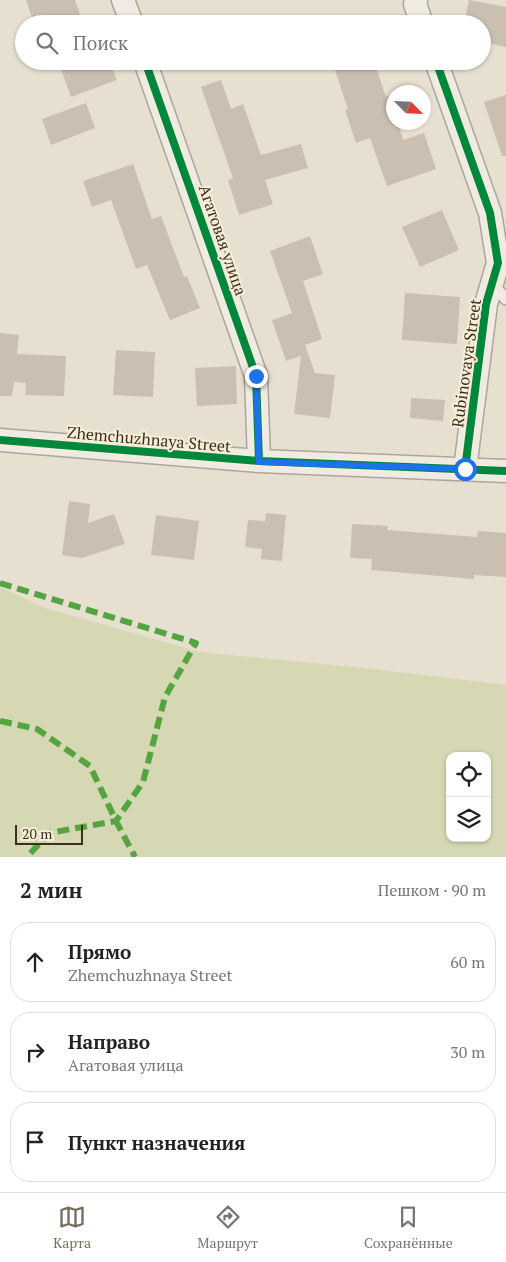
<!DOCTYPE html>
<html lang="ru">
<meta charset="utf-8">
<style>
body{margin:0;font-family:"PT Serif",serif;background:#f2f2f2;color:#222}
.controls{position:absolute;right:15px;bottom:15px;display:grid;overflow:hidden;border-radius:10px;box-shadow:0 1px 4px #0004}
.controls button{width:45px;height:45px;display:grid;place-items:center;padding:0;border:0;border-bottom:1px solid #e0e0e0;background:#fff;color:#222;font:25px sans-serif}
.compass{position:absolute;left:386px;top:85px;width:45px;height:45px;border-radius:50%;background:#fff;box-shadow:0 1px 4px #0004;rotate:114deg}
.scale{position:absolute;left:15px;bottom:12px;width:68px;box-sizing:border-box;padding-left:5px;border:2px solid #3d2e20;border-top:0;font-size:14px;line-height:18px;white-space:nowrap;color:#3d2e20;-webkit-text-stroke:4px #f7eed8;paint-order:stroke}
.stop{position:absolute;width:15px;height:15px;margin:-11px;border:4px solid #1a73e8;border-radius:50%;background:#fff}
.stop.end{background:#1a73e8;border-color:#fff;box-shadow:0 1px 5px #0008}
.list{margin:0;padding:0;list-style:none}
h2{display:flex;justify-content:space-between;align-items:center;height:65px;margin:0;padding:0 20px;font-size:21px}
h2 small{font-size:16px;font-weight:400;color:#767676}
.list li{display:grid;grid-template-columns:32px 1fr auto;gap:15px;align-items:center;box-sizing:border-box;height:80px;margin:0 10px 10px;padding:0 10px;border:1px solid #e0e0e0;border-radius:20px}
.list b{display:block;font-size:19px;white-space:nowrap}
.list p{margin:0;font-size:16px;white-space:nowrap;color:#767676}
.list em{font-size:16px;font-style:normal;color:#767676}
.icon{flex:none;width:28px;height:28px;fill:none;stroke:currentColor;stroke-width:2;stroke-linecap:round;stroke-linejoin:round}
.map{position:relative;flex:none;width:506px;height:857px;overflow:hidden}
.search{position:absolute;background:#fff;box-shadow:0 1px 4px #0004;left:15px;right:15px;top:15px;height:55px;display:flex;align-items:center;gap:12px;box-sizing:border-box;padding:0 18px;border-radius:28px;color:#767676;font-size:19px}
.sheet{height:335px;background:#fff}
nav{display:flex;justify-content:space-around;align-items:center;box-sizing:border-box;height:70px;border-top:1px solid #e0e0e0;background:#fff;font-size:14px;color:#767676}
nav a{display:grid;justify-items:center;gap:2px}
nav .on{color:#786c5e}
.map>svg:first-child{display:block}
.green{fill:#d6d7b3;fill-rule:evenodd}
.building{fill:#cbbfb2}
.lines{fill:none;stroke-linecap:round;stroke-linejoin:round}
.lane-casing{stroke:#ada599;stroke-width:14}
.street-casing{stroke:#ada599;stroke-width:25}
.lane{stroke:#efebe3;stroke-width:11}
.street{stroke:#efebe3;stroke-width:22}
.quiet{stroke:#54a441;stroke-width:6;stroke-dasharray:12 6;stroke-linecap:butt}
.cycleway-casing{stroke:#f7eed8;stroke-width:11}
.cycleway{stroke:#00873e;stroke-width:8}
.route{stroke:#1a73e8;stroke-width:6}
.labels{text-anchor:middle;stroke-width:4;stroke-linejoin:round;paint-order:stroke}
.street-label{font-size:16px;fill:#3d2e20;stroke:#f7eed8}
</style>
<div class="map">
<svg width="506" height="857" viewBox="0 0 506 857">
<rect width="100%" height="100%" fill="#e7e0d1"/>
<!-- green -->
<path class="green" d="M 0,587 L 45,608 L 200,652 L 374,669 L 506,685 L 506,857 L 0,857 ZM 450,756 L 487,756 L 487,838 L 450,838 Z"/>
<!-- building -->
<path class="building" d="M 26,0 L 75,0 L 83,24 L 34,24 Z
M 469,0 L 506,7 L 506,47 L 482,42 L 482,24 L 464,24 Z
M 58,61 L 110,61 L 117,80 L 71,97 Z
M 332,61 L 374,61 L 386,97 L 394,94 L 394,122 L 398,122 L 403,140 L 424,133 L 436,169 L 387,186 L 370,138 L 356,143 L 345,110 L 348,109 Z
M 221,80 L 231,109 L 243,104 L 261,155 L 301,144 L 308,168 L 265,180 L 273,204 L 239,215 L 228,180 L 233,178 L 201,87 Z
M 506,95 L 506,156 L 502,156 L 484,102 Z
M 86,103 L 95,128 L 51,145 L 42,119 Z
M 133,164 L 152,219 L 161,216 L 184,277 L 187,276 L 200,308 L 170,320 L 147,265 L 136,269 L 111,200 L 92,207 L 83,181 Z
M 442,210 L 459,250 L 420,267 L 402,227 Z
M 310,236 L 323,274 L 303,281 L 322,339 L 305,345 L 315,373 L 335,375 L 330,418 L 294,414 L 301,356 L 286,361 L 272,320 L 292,313 L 270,251 Z
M 405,293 L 460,297 L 457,344 L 402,340 Z
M 0,333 L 19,335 L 17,354 L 66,356 L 64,396 L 25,395 L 26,383 L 14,382 L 12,396 L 0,396 Z
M 116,350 L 155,352 L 153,397 L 113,395 Z
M 236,366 L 237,404 L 197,406 L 195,368 Z
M 411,398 L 445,400 L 443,421 L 410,418 Z
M 69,501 L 90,504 L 88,523 L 114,514 L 125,544 L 82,558 L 62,555 Z
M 266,513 L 286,515 L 282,561 L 261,559 L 262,549 L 245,547 L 248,520 L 265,521 Z
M 156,515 L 199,521 L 194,560 L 151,555 Z
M 352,524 L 388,526 L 387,530 L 477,537 L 478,531 L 506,533 L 506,577 L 474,575 L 474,579 L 371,570 L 372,559 L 350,558 Z"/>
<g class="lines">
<defs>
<path id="lane" d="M 492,284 L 506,299"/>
<path id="street" d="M 123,0 L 132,24
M 416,0 L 415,4 L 422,24
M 145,61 L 256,376 L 259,461
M 436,61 L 490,213 L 498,263 L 486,304 L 465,469
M 0,440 L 259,461 L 506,471"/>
</defs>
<!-- lane casing -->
<use href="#lane" class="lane-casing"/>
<!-- street casing -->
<use href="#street" class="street-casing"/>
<!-- lane -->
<use href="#lane" class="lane"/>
<!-- street -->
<use href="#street" class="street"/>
<!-- quiet -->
<path class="quiet" d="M 0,583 L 196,643 L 165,697 L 143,782 L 116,821 L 49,833 L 27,857
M 0,721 L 37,729 L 90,766 L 116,821 L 135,857"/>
<defs>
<path id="cycleway" d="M 145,61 L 256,376 L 259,461
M 436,61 L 490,213 L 498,263 L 486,304 L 465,469
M 0,440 L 259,461 L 506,471"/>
</defs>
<!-- cycleway casing -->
<use href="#cycleway" class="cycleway-casing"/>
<!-- cycleway -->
<use href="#cycleway" class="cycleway"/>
</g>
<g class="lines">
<!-- route -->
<path class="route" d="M 256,376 L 259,462 L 465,469"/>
</g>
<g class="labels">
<!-- street labels -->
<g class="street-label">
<text transform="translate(223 240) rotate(71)" y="6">Агатовая улица</text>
<text transform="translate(466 363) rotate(-82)" y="6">Rubinovaya Street</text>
<text transform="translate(149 439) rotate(5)" y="6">Zhemchuzhnaya Street</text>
</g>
</g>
</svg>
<div class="controls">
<button><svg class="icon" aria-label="locate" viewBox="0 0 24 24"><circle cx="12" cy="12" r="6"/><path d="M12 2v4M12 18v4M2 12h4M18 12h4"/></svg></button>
<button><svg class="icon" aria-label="layers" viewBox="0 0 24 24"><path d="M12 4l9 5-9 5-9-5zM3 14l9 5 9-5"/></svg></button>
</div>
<svg class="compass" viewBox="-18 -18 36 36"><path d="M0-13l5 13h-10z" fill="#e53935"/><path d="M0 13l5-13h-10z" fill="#767676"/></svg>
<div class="scale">20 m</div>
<div class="stop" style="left:465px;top:469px"></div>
<div class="stop end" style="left:256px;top:376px"></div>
<div class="search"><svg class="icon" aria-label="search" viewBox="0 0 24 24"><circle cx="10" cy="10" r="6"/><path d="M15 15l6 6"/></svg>Поиск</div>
</div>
<section class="sheet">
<h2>2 мин<small>Пешком · 90 m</small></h2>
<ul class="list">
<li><svg class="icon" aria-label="ahead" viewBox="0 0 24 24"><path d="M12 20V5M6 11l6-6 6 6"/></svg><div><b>Прямо</b><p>Zhemchuzhnaya Street</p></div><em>60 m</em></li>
<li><svg class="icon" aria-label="right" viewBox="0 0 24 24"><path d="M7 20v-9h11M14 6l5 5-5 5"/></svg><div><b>Направо</b><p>Агатовая улица</p></div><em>30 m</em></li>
<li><svg class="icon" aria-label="arrive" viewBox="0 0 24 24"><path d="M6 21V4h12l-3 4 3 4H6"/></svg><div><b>Пункт назначения</b></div></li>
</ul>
</section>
<nav>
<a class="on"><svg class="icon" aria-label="map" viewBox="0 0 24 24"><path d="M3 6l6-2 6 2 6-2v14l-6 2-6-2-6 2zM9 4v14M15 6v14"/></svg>Карта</a>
<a><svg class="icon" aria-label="directions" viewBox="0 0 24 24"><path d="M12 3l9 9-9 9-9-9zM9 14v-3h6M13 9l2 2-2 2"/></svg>Маршрут</a>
<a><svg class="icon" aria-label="saved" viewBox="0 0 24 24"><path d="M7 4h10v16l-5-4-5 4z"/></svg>Сохранённые</a>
</nav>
